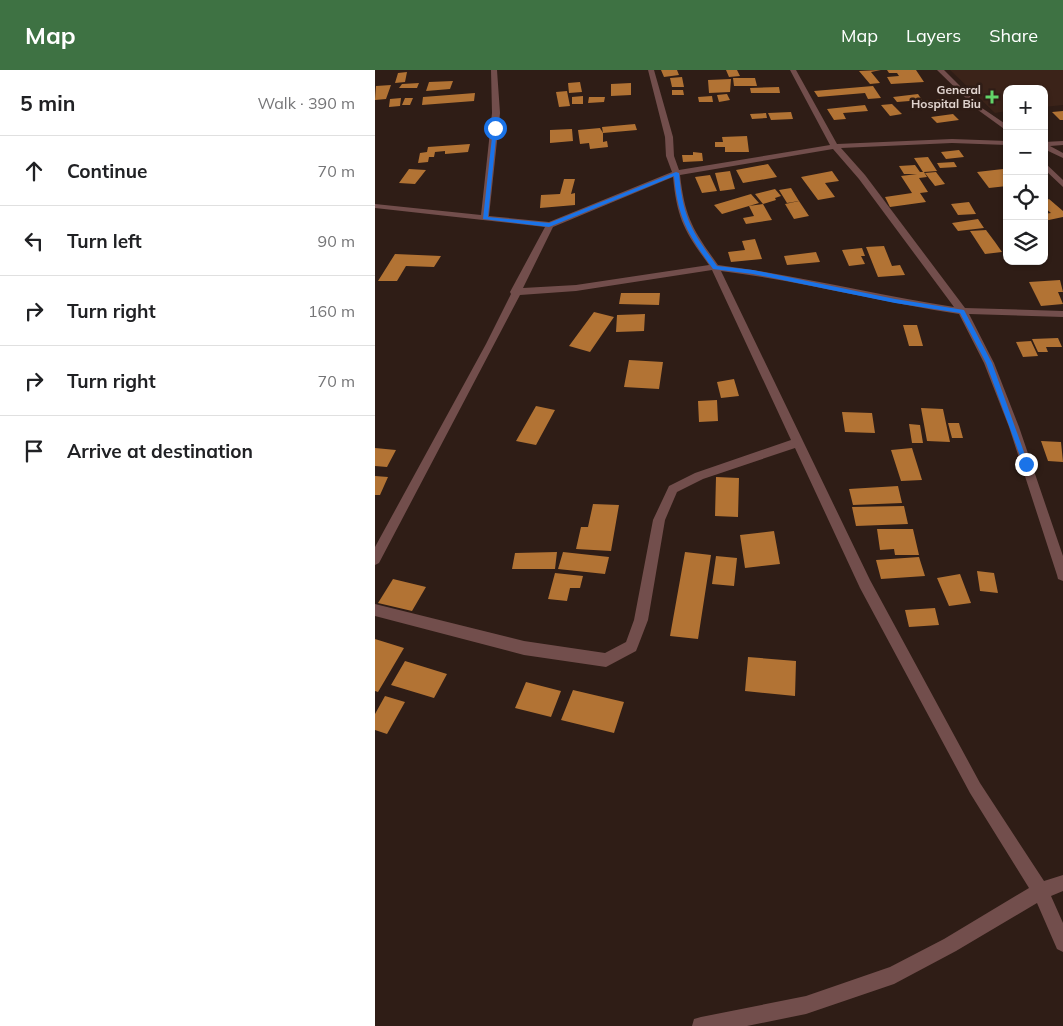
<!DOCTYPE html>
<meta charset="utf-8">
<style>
body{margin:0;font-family:Mulish,sans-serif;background:#f6f6f6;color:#202124}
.controls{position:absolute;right:15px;top:15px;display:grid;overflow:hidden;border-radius:10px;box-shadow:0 1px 4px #0004}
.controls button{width:45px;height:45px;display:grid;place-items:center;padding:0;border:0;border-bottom:1px solid #e0e0e0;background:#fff;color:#202124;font:25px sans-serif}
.stop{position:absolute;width:15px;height:15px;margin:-11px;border:4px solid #1a73e8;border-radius:50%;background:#fff}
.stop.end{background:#1a73e8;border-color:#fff;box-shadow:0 1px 5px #0008}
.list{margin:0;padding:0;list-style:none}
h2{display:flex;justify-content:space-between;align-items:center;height:65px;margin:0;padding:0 20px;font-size:21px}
h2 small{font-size:16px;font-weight:400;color:#757577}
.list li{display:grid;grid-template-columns:32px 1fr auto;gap:15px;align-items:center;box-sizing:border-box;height:70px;padding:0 20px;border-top:1px solid #e0e0e0}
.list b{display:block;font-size:19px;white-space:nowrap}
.list em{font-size:16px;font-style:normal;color:#757577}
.icon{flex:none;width:28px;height:28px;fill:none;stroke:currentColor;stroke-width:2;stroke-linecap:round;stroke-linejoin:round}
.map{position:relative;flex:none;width:688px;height:956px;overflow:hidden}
header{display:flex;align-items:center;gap:30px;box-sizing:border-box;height:70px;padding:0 25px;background:#3e7243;color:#fff}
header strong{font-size:24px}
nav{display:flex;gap:28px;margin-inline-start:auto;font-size:18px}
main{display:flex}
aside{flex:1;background:#fff}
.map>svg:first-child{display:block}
.built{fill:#3b2319}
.building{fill:#b27334}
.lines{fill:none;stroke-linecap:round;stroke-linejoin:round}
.minor{fill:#724e4c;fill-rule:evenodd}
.route{fill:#1a73e8}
.poi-dot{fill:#62d469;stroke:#2f1d16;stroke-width:2}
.labels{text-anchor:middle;stroke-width:5;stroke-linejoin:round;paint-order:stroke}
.far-poi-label{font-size:12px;font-weight:bold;fill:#e0d3ce;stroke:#2f1d16;text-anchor:end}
</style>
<header>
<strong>Map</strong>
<nav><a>Map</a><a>Layers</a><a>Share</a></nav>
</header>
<main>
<aside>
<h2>5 min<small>Walk · 390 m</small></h2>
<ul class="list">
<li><svg class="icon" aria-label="ahead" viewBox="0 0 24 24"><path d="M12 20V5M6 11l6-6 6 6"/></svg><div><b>Continue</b></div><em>70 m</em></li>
<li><svg class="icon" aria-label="left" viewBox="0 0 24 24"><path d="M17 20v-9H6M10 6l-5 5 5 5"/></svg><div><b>Turn left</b></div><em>90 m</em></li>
<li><svg class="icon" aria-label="right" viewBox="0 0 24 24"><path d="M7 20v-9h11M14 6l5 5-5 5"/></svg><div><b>Turn right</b></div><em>160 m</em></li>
<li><svg class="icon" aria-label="right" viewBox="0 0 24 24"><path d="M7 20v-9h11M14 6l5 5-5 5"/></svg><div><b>Turn right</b></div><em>70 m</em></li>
<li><svg class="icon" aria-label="arrive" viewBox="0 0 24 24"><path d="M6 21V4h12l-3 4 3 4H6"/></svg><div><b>Arrive at destination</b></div></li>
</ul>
</aside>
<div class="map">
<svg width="688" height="956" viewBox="0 0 688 956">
<rect width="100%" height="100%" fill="#2f1d16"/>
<!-- built -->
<path class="built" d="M 575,0 L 688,0 L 688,35 L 669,37 L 669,19 L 632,19 L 632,41 L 620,43 Z"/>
<!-- building -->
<path class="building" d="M 286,0 L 302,0 L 304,5 L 289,7 Z
M 351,0 L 362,0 L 365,6 L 354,7 Z
M 506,0 L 496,2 L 505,13 L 495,14 L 484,1 Z
M 512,0 L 541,0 L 549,12 L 516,14 L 512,7 L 524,6 L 522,3 L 514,3 Z
M 32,2 L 30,12 L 20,13 L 23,3 Z
M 307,7 L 309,17 L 297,17 L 295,8 Z
M 358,8 L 380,8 L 382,16 L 359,16 Z
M 356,9 L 355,22 L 334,23 L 333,10 Z
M 78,11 L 75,19 L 51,21 L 54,12 Z
M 205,12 L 207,22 L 194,23 L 193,13 Z
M 44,13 L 42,18 L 24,18 L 27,14 Z
M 256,13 L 256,25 L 236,26 L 236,14 Z
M 16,15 L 11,29 L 0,30 L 1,16 Z
M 498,16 L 506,28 L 493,29 L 490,23 L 443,27 L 439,21 Z
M 404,17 L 405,23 L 376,23 L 375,18 Z
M 297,20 L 308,20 L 309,25 L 297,25 Z
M 192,21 L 195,36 L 184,37 L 181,22 Z
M 100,23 L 99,31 L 47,35 L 48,27 Z
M 352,24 L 355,30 L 344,32 L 342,25 Z
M 543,24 L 547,30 L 522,32 L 518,27 Z
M 208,26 L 208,34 L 197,34 L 197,27 Z
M 337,26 L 338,32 L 324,32 L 323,27 Z
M 214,27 L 230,27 L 229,32 L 213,33 Z
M 26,28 L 25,36 L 14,37 L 15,29 Z
M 30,28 L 38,28 L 35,35 L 27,35 Z
M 572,29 L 579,38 L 553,37 L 549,31 Z
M 517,34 L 527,44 L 515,46 L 506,35 Z
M 490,35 L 493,41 L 468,43 L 471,49 L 459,50 L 452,39 Z
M 688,41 L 688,50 L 685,50 L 677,42 Z
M 416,42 L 418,49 L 396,50 L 393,43 Z
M 391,43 L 392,48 L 377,49 L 375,44 Z
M 578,44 L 584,50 L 562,53 L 556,47 Z
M 260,54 L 262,60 L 228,63 L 228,72 L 232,71 L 233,77 L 215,79 L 214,73 L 205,74 L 203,60 L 225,58 L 228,63 L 227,57 Z
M 197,59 L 198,71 L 175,73 L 175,60 Z
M 372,66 L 374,82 L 350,82 L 350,77 L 340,77 L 340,72 L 348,72 L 347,67 Z
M 95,74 L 93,82 L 70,84 L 70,81 L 60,82 L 59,87 L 54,87 L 53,92 L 43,93 L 45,83 L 52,82 L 53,77 Z
M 584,80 L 589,87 L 571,89 L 566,82 Z
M 318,82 L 327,83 L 328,91 L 308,92 L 307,85 L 318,85 Z
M 553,87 L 562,101 L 549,102 L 552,107 L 544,108 L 553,122 L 545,123 L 551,132 L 515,137 L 510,127 L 537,123 L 526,106 L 542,104 L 529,104 L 524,96 L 540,95 L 545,102 L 548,102 L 539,88 Z
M 579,92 L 582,97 L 565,98 L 562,93 Z
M 393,94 L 402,107 L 368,113 L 361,100 Z
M 34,99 L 51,100 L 40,114 L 24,113 Z
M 628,99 L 632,103 L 632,116 L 614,118 L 602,102 Z
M 355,101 L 360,119 L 345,121 L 340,103 Z
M 457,101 L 464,111 L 450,113 L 460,127 L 443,130 L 426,107 Z
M 561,102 L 570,114 L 560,116 L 550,103 Z
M 335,105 L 342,121 L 327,123 L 320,107 Z
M 189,109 L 200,109 L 196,124 L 200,123 L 200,135 L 165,138 L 166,125 L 185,124 Z
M 416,118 L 424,131 L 412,133 L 404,120 Z
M 400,119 L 406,126 L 400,128 L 401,130 L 388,134 L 380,124 Z
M 376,124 L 384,133 L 347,144 L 339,135 Z
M 674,129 L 688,141 L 688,147 L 669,151 L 669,144 L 676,143 L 669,137 L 669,131 Z
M 424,131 L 434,146 L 419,149 L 410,134 Z
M 594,132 L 601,144 L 583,145 L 576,134 Z
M 388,134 L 397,150 L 371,154 L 368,148 L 379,146 L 374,136 Z
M 603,149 L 609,158 L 583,161 L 577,153 Z
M 611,160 L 620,172 L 627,182 L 610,184 L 595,161 Z
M 380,169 L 387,189 L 356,192 L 353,182 L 370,180 L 367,171 Z
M 509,176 L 517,196 L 525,195 L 530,205 L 503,207 L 491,177 Z
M 487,178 L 490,186 L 486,186 L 490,194 L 474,196 L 467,180 Z
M 441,182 L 445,192 L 412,195 L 409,186 Z
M 20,184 L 66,186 L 59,197 L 31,196 L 22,211 L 3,211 Z
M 685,210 L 688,222 L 683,222 L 688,234 L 666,236 L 654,212 Z
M 246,223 L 285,223 L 284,235 L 244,234 Z
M 219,242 L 239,247 L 215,282 L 194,276 Z
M 270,244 L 269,261 L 241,262 L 242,245 Z
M 528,255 L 542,255 L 548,276 L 534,276 Z
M 683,268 L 687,277 L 671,277 L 673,282 L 663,282 L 657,269 Z
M 656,271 L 663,286 L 648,287 L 641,272 Z
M 254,290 L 288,292 L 284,319 L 249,317 Z
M 359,309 L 364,326 L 346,328 L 342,312 Z
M 342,330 L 343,351 L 324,352 L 323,331 Z
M 161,336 L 180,340 L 161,375 L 141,371 Z
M 546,338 L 568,339 L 575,372 L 552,371 Z
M 467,342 L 497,343 L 500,363 L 470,362 Z
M 573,353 L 584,353 L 588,368 L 577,368 Z
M 534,354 L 545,355 L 548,373 L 537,373 Z
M 666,371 L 686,372 L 688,392 L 673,391 Z
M 0,378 L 21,380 L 12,397 L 0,396 Z
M 537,378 L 547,410 L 526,411 L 516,380 Z
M 0,406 L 13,407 L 5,425 L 0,425 Z
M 341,407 L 364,408 L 363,447 L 340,446 Z
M 523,416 L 527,433 L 478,435 L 474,419 Z
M 218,434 L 244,435 L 236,481 L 201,479 L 206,457 L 213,457 Z
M 529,436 L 533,454 L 481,456 L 477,437 Z
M 502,459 L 538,459 L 544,485 L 520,485 L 519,479 L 505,480 Z
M 399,461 L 405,494 L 370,498 L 365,465 Z
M 182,482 L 180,499 L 137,499 L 140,483 Z
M 188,482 L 234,487 L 230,504 L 183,499 Z
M 310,482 L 336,485 L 323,569 L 295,566 Z
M 341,486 L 362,488 L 359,516 L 337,514 Z
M 544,487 L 550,506 L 506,509 L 501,490 Z
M 602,501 L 619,503 L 623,523 L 605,521 Z
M 180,503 L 208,506 L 205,518 L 195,518 L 192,531 L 173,529 Z
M 585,504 L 596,533 L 574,536 L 562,508 Z
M 18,509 L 51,517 L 37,541 L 3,533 Z
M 560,538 L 564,555 L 534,557 L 530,540 Z
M 0,569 L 29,578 L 3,622 L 0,621 Z
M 373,587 L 421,591 L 420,626 L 370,621 Z
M 30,591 L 72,604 L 59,628 L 16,615 Z
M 151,612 L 186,621 L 176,647 L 140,638 Z
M 198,620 L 249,632 L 239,663 L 186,650 Z
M 10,626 L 30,632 L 12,664 L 0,660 L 0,644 Z"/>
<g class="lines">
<!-- minor -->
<path class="minor" d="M 116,0 L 122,0 L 125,43 L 114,146 L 174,152 L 297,102 L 291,86 L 290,67 L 273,0 L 279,0 L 298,67 L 299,86 L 304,100 L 455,75 L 415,0 L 421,0 L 462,74 L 577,69 L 632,71 L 632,75 L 577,73 L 466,78 L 490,105 L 590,238 L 688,241 L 688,247 L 594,244 L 619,293 L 644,357 L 688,486 L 688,511 L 683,509 L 682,505 L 634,357 L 609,293 L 584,244 C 504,232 426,211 346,201 L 495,510 L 605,713 L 669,811 L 688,805 L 688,821 L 676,826 L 688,853 L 688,882 L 682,879 L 662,833 L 581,881 L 519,914 L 431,944 L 372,956 L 317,956 L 319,949 L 326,947 L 431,926 L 515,897 L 569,869 L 654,818 L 595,723 L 485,518 L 420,378 L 328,409 L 302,422 L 290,450 L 273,550 L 263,576 L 261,581 L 231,597 L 149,585 L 0,546 L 0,534 L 149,571 L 230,583 L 251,572 L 259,550 L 278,450 L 294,416 L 320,403 L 416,370 L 337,200 L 201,221 L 145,225 L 4,493 L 0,495 L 0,477 L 111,274 L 136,224 L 135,222 L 170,157 L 0,138 L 0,134 L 106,145 L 117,43 ZM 458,79 L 484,109 L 579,237 C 500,225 422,205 343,195 C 318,160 310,148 305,105 ZM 298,107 C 302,149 310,162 334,195 L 201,215 L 148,218 L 178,157 Z
M 562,0 L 569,0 L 607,38 L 632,55 L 632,61 L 603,40 Z
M 688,71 L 688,75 L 675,76 L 688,83 L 688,88 L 669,79 L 669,72 Z
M 669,92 L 688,110 L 688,117 L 669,99 Z"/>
</g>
<!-- route -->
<path class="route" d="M 120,56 L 122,58 L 113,147 L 174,153 L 301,102 L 304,103 C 308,148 316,160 342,196 L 378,200 L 520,229 L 589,240 L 617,293 L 654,396 L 648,394 L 611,293 L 585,243 L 520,233 L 378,204 L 338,199 C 313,164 303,149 299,106 L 174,157 L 108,149 L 118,58 Z"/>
<!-- markers -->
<path class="poi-dot" d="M614.5 19.5h5v5h5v5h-5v5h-5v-5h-5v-5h5z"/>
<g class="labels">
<!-- far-poi labels -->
<g class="far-poi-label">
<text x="606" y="24">General<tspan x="606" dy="14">Hospital Biu</tspan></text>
</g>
</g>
</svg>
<div class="controls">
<button>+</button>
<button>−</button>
<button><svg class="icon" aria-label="locate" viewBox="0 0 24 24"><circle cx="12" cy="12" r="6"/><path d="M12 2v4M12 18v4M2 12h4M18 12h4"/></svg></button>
<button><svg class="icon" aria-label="layers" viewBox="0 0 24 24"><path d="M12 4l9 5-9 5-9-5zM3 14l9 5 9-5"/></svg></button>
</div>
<div class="stop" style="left:120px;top:58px"></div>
<div class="stop end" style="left:651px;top:394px"></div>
</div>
</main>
